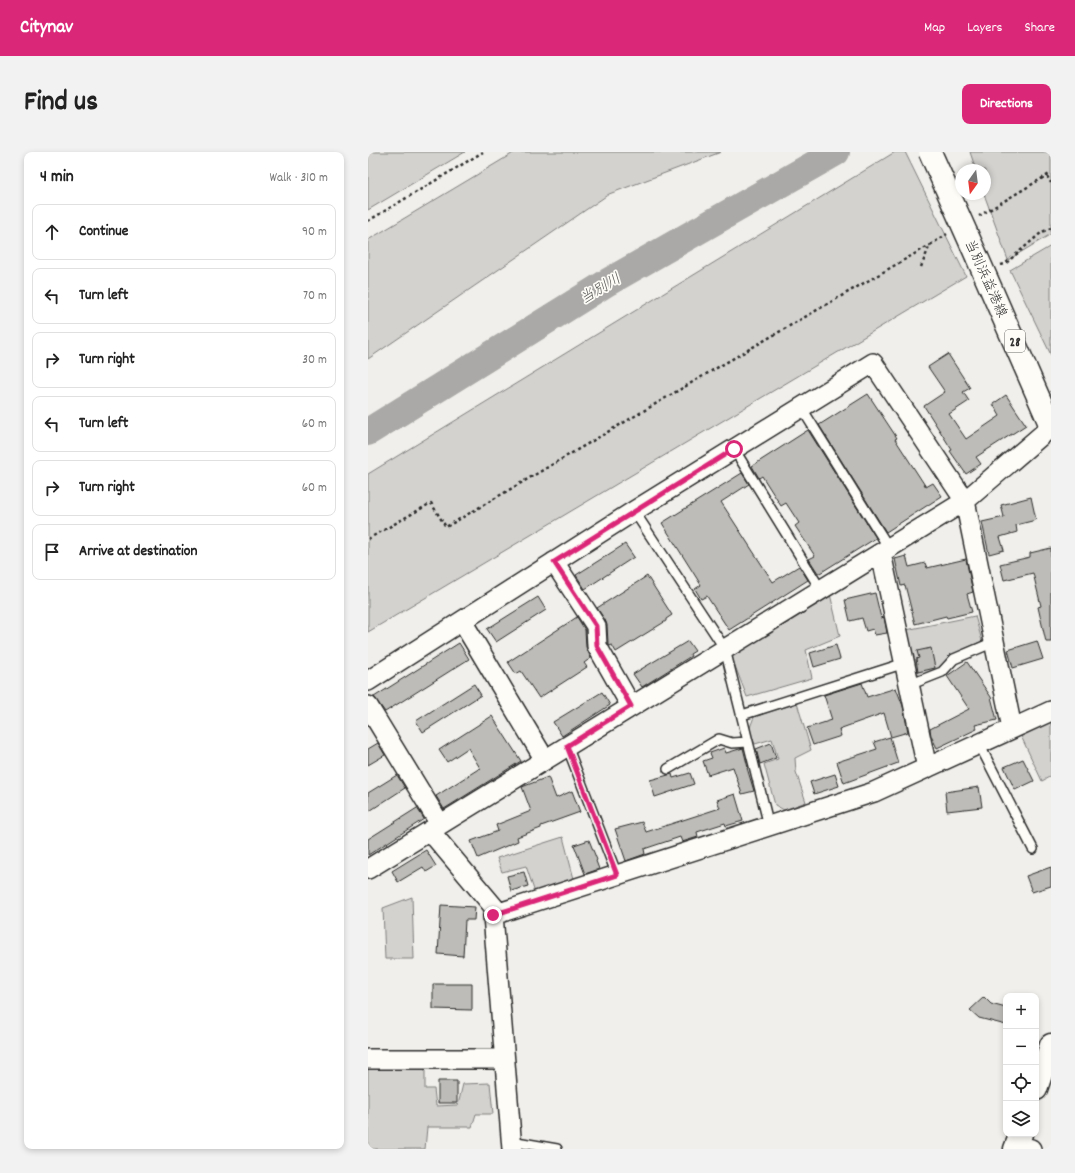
<!DOCTYPE html>
<meta charset="utf-8">
<style>
body{margin:0;font-family:Dekko,"Klee One",sans-serif;background:#f2f2f2;color:#222}
.controls{position:absolute;right:12px;bottom:12px;display:grid;overflow:hidden;border-radius:8px;box-shadow:0 2px 6px #0003}
.controls button{width:36px;height:36px;display:grid;place-items:center;padding:0;border:0;border-bottom:1px solid #e0e0e0;background:#fff;color:#222;font:20px sans-serif}
.compass{position:absolute;left:587px;top:12px;width:36px;height:36px;border-radius:50%;background:#fff;box-shadow:0 2px 6px #0003;rotate:194deg}
.stop{position:absolute;width:12px;height:12px;margin:-9px;border:3px solid #db2777;border-radius:50%;background:#fff}
.stop.end{background:#db2777;border-color:#fff;box-shadow:0 1px 4px #0008}
.list{margin:0;padding:0;list-style:none}
h2{display:flex;justify-content:space-between;align-items:center;height:52px;margin:0;padding:0 16px;font-size:17px}
h2 small{font-size:13px;font-weight:400;color:#767676}
.list li{display:grid;grid-template-columns:26px 1fr auto;gap:12px;align-items:center;box-sizing:border-box;height:56px;margin:0 8px 8px;padding:0 8px;border:1px solid #e0e0e0;border-radius:8px}
.list b{display:block;font-size:15px;white-space:nowrap}
.list em{font-size:13px;font-style:normal;color:#767676}
.icon{flex:none;width:22px;height:22px;fill:none;stroke:currentColor;stroke-width:2;stroke-linecap:round;stroke-linejoin:round}
.map{position:relative;flex:none;width:683px;height:997px;overflow:hidden;border-radius:8px}
header{display:flex;align-items:center;gap:24px;box-sizing:border-box;height:56px;padding:0 20px;background:#db2777;color:#fff}
header strong{font-size:19px}
nav{display:flex;gap:22px;margin-inline-start:auto;font-size:14px}
.intro{display:flex;align-items:center;justify-content:space-between;box-sizing:border-box;height:96px;padding:0 24px}
h1{margin:0;font-size:28px}
.button{padding:10px 18px;border-radius:8px;background:#db2777;color:#fff;font-size:14px;font-weight:700}
main{display:flex;gap:24px;padding:0 24px}
aside{flex:1;background:#fff;border-radius:8px;box-shadow:0 2px 6px #0003}
.map>svg:first-child{display:block}
.green{fill:#d3d2cf;stroke:#7f7e7d}
.lines{fill:none;stroke-linecap:round;stroke-linejoin:round}
.river{stroke:#aaa9a7;stroke-width:28}
.building{fill:#bdbcb8;stroke:#2b2b2b}
.lane-casing{stroke:#2b2b2b;stroke-width:12}
.street-casing{stroke:#2b2b2b;stroke-width:22}
.primary-casing{stroke:#2b2b2b;stroke-width:25}
.path{stroke:#2b2b2b;stroke-width:2.5;stroke-dasharray:3 3;stroke-linecap:butt}
.lane{stroke:#fdfcf7;stroke-width:9}
.street{stroke:#fdfcf7;stroke-width:19}
.primary{stroke:#fdfcf7;stroke-width:22}
.primary-bridge-casing{stroke:#2b2b2b;stroke-width:25;stroke-linecap:butt}
.primary-bridge{stroke:#fdfcf7;stroke-width:22}
.route{stroke:#db2777;stroke-width:5}
.labels{text-anchor:middle;stroke-width:3.5;stroke-linejoin:round;paint-order:stroke}
.shield{fill:#fdfcf7;stroke:#6a6a68;stroke-width:1}
.shield-label{font-size:13px;font-weight:bold;fill:#2b2b2b}
.street-label{font-size:14px;fill:#2b2b2b;stroke:#fdfcf7}
.water-label{font-size:15px;font-style:italic;fill:#575756;stroke:#fdfcf7}
</style>
<header>
<strong>Citynav</strong>
<nav><a>Map</a><a>Layers</a><a>Share</a></nav>
</header>
<div class="intro"><h1>Find us</h1><a class="button">Directions</a></div>
<main>
<aside>
<h2>4 min<small>Walk · 310 m</small></h2>
<ul class="list">
<li><svg class="icon" aria-label="ahead" viewBox="0 0 24 24"><path d="M12 20V5M6 11l6-6 6 6"/></svg><div><b>Continue</b></div><em>90 m</em></li>
<li><svg class="icon" aria-label="left" viewBox="0 0 24 24"><path d="M17 20v-9H6M10 6l-5 5 5 5"/></svg><div><b>Turn left</b></div><em>70 m</em></li>
<li><svg class="icon" aria-label="right" viewBox="0 0 24 24"><path d="M7 20v-9h11M14 6l5 5-5 5"/></svg><div><b>Turn right</b></div><em>30 m</em></li>
<li><svg class="icon" aria-label="left" viewBox="0 0 24 24"><path d="M17 20v-9H6M10 6l-5 5 5 5"/></svg><div><b>Turn left</b></div><em>60 m</em></li>
<li><svg class="icon" aria-label="right" viewBox="0 0 24 24"><path d="M7 20v-9h11M14 6l5 5-5 5"/></svg><div><b>Turn right</b></div><em>60 m</em></li>
<li><svg class="icon" aria-label="arrive" viewBox="0 0 24 24"><path d="M6 21V4h12l-3 4 3 4H6"/></svg><div><b>Arrive at destination</b></div></li>
</ul>
</aside>
<div class="map">
<svg width="683" height="997" viewBox="0 0 683 997">
<rect width="100%" height="100%" fill="#f0efeb"/>
<filter id="ink" filterUnits="userSpaceOnUse"><feTurbulence type="fractalNoise" baseFrequency=".025" numOctaves="2"/><feDisplacementMap in="SourceGraphic" scale="8" xChannelSelector="R" yChannelSelector="G"/><feConvolveMatrix kernelMatrix="1 2 1 2 8 2 1 2 1" color-interpolation-filters="sRGB"/></filter>
<g filter="url(#ink)">
<!-- green -->
<path class="green" d="M 0,0 L 97,0 L 0,58 Z
M 147,0 L 353,0 L 241,42 L 0,207 L 0,88 Z
M 527,0 L 537,0 L 598,124 L 0,480 L 0,322 Z
M 602,0 L 683,0 L 683,82 L 640,108 L 616,42 L 617,18 L 608,18 Z
M 683,94 L 683,203 L 642,118 Z
M 462,442 L 472,484 L 438,498 L 444,526 L 379,545 L 362,501 Z
M 607,464 L 614,489 L 581,504 L 570,518 L 549,527 L 538,478 Z
M 429,551 L 443,598 L 427,606 L 428,620 L 438,650 L 416,658 L 407,653 L 396,612 L 410,607 L 404,587 L 387,592 L 381,578 L 386,565 Z
M 683,568 L 683,624 L 674,629 L 653,584 Z
M 195,685 L 206,727 L 167,741 L 158,714 L 134,720 L 129,706 Z
M 44,745 L 46,807 L 17,807 L 15,756 Z
M 0,916 L 57,916 L 57,937 L 66,937 L 68,954 L 90,953 L 95,932 L 122,931 L 125,962 L 108,962 L 104,975 L 59,975 L 57,997 L 0,997 Z"/>
<g class="lines">
<!-- river -->
<path class="river" d="M 0,280 L 240,130 L 468,0"/>
</g>
<!-- building -->
<path class="building" d="M 580,202 L 602,236 L 595,240 L 601,249 L 581,262 L 598,287 L 632,264 L 625,252 L 638,243 L 658,273 L 608,305 L 613,312 L 598,322 L 582,299 L 584,298 L 556,254 L 577,240 L 560,215 Z
M 500,242 L 529,286 L 527,287 L 558,335 L 565,331 L 574,344 L 518,380 L 451,273 Z
M 440,278 L 508,386 L 452,421 L 450,421 L 441,407 L 447,404 L 427,374 L 431,371 L 418,351 L 413,354 L 394,324 L 391,326 L 384,314 Z
M 374,321 L 381,332 L 353,350 L 405,430 L 431,414 L 440,428 L 361,478 L 340,446 L 339,444 L 333,447 L 327,437 L 333,433 L 294,371 Z
M 663,345 L 668,368 L 648,373 L 649,380 L 632,385 L 636,398 L 621,402 L 614,370 L 636,365 L 633,353 Z
M 257,392 L 266,405 L 217,437 L 208,423 Z
M 683,396 L 683,490 L 678,490 L 670,455 L 673,454 L 665,421 L 636,428 L 632,412 L 662,405 L 662,401 Z
M 538,404 L 541,415 L 557,411 L 559,416 L 598,407 L 605,440 L 599,442 L 604,460 L 579,466 L 578,464 L 547,472 L 537,433 L 533,434 L 527,407 Z
M 279,424 L 304,463 L 298,467 L 298,469 L 248,500 L 244,493 L 242,494 L 240,491 L 239,473 L 237,468 L 229,456 Z
M 507,441 L 513,466 L 516,465 L 519,481 L 507,483 L 505,477 L 498,479 L 494,466 L 482,469 L 477,448 Z
M 170,445 L 178,458 L 128,490 L 119,477 Z
M 209,465 L 217,478 L 218,495 L 223,506 L 216,511 L 219,515 L 171,546 L 153,519 L 148,522 L 140,510 Z
M 320,489 L 327,499 L 322,502 L 323,504 L 274,535 L 265,522 Z
M 669,489 L 675,507 L 645,516 L 640,498 Z
M 91,491 L 101,507 L 17,560 L 6,545 Z
M 468,493 L 472,507 L 446,515 L 442,501 Z
M 563,496 L 567,516 L 550,520 L 548,507 L 551,506 L 549,499 Z
M 599,510 L 623,545 L 629,568 L 607,573 L 609,577 L 569,596 L 563,584 L 562,577 L 601,557 L 579,524 Z
M 494,531 L 499,545 L 528,536 L 535,554 L 540,580 L 523,585 L 516,561 L 471,577 L 473,584 L 445,593 L 439,576 L 464,568 L 456,543 Z
M 106,532 L 113,543 L 55,580 L 48,569 Z
M 234,540 L 242,553 L 194,584 L 185,570 Z
M 124,564 L 153,609 L 76,657 L 68,644 L 112,616 L 100,596 L 79,610 L 71,598 Z
M 522,585 L 530,611 L 476,631 L 469,610 L 509,597 L 506,590 Z
M 10,591 L 17,603 L 0,613 L 0,597 Z
M 403,591 L 408,606 L 392,612 L 388,597 Z
M 356,596 L 358,601 L 375,596 L 380,616 L 379,616 L 386,639 L 374,642 L 365,615 L 340,623 L 335,609 L 344,606 L 342,601 Z
M 655,607 L 666,629 L 647,638 L 636,615 Z
M 322,621 L 326,632 L 287,645 L 282,628 L 304,622 L 305,626 Z
M 467,622 L 471,634 L 446,642 L 442,630 Z
M 29,623 L 37,636 L 0,660 L 0,641 Z
M 180,625 L 188,646 L 204,639 L 212,660 L 173,674 L 173,676 L 149,685 L 150,689 L 110,706 L 103,689 L 130,679 L 128,673 L 163,659 L 154,635 Z
M 611,635 L 614,655 L 579,659 L 577,640 Z
M 367,642 L 375,669 L 358,674 L 357,671 L 329,680 L 330,685 L 314,690 L 312,685 L 276,697 L 277,702 L 258,709 L 247,677 L 274,670 L 278,680 L 352,656 L 349,648 Z
M 49,656 L 56,667 L 0,703 L 0,687 Z
M 221,688 L 229,708 L 228,709 L 231,717 L 217,722 L 206,693 Z
M 58,698 L 68,714 L 58,720 L 55,715 L 30,730 L 24,719 Z
M 683,715 L 683,734 L 664,740 L 658,724 Z
M 156,720 L 160,734 L 143,739 L 139,724 Z
M 73,753 L 107,755 L 106,768 L 97,768 L 95,804 L 70,802 Z
M 65,832 L 104,832 L 104,858 L 65,857 Z
M 616,845 L 623,852 L 638,856 L 638,873 L 611,866 L 602,858 Z
M 70,929 L 89,929 L 89,951 L 70,951 Z"/>
<g class="lines">
<defs>
<path id="lane" d="M 433,255 L 521,396
M 366,297 L 453,438
M 266,359 L 357,497 L 401,674
M 541,533 L 574,520 L 586,507 L 626,490
M 374,563 L 537,511
M 611,592 L 665,697
M 199,594 L 249,723
M 300,617 L 351,587 L 364,591 L 380,590
M 143,989 L 189,997"/>
<path id="street" d="M 513,401 L 559,616
M 186,410 L 228,474 L 229,494 L 263,554
M 94,469 L 177,608
M 0,529 L 266,359 L 505,211 L 597,349 L 644,576
M 0,554 L 72,672
M 62,679 L 131,761
M 0,717 L 597,349 L 683,275
M 0,907 L 136,907
M 649,993 L 663,997
M 144,997 L 125,763 L 506,640 L 683,559"/>
<path id="primary" d="M 609,105 L 683,274
M 668,937 L 683,893
M 647,997 L 653,982"/>
</defs>
<!-- lane casing -->
<use href="#lane" class="lane-casing"/>
<!-- street casing -->
<use href="#street" class="street-casing"/>
<!-- primary casing -->
<use href="#primary" class="primary-casing"/>
<!-- path -->
<path class="path" d="M 679,24 L 683,31
M 611,64 L 683,21
M 0,69 L 115,0
M 633,113 L 637,112 L 674,80 L 683,76
M 553,115 L 562,93 L 579,82
M 0,387 L 63,351 L 78,375 L 352,214 L 562,93"/>
<!-- lane -->
<use href="#lane" class="lane"/>
<!-- street -->
<use href="#street" class="street"/>
<!-- primary -->
<use href="#primary" class="primary"/>
<defs>
<path id="primary-bridge" d="M 562,0 L 609,105"/>
</defs>
<!-- primary-bridge casing -->
<use href="#primary-bridge" class="primary-bridge-casing"/>
<!-- primary-bridge -->
<use href="#primary-bridge" class="primary-bridge"/>
</g>
</g>
<g class="lines" filter="url(#ink)">
<!-- route -->
<path class="route" d="M 125,763 L 249,723 L 199,594 L 263,554 L 229,494 L 228,474 L 186,410 L 366,297"/>
</g>
<g class="labels">
<!-- shield labels -->
<rect class="shield" x="637" y="178" width="20" height="22" rx="3"/>
<g class="shield-label">
<text x="647" y="194">28</text>
</g>
<!-- street labels -->
<g class="street-label">
<text transform="translate(619 126) rotate(66)" y="5">当別浜益港線</text>
</g>
<!-- water labels -->
<g class="water-label">
<text transform="translate(232 136) rotate(-31)" y="5">当別川</text>
</g>
</g>
</svg>
<div class="controls">
<button>+</button>
<button>−</button>
<button><svg class="icon" aria-label="locate" viewBox="0 0 24 24"><circle cx="12" cy="12" r="6"/><path d="M12 2v4M12 18v4M2 12h4M18 12h4"/></svg></button>
<button><svg class="icon" aria-label="layers" viewBox="0 0 24 24"><path d="M12 4l9 5-9 5-9-5zM3 14l9 5 9-5"/></svg></button>
</div>
<svg class="compass" viewBox="-18 -18 36 36"><path d="M0-13l5 13h-10z" fill="#e53935"/><path d="M0 13l5-13h-10z" fill="#767676"/></svg>
<div class="stop" style="left:366px;top:297px"></div>
<div class="stop end" style="left:125px;top:763px"></div>
</div>
</main>
